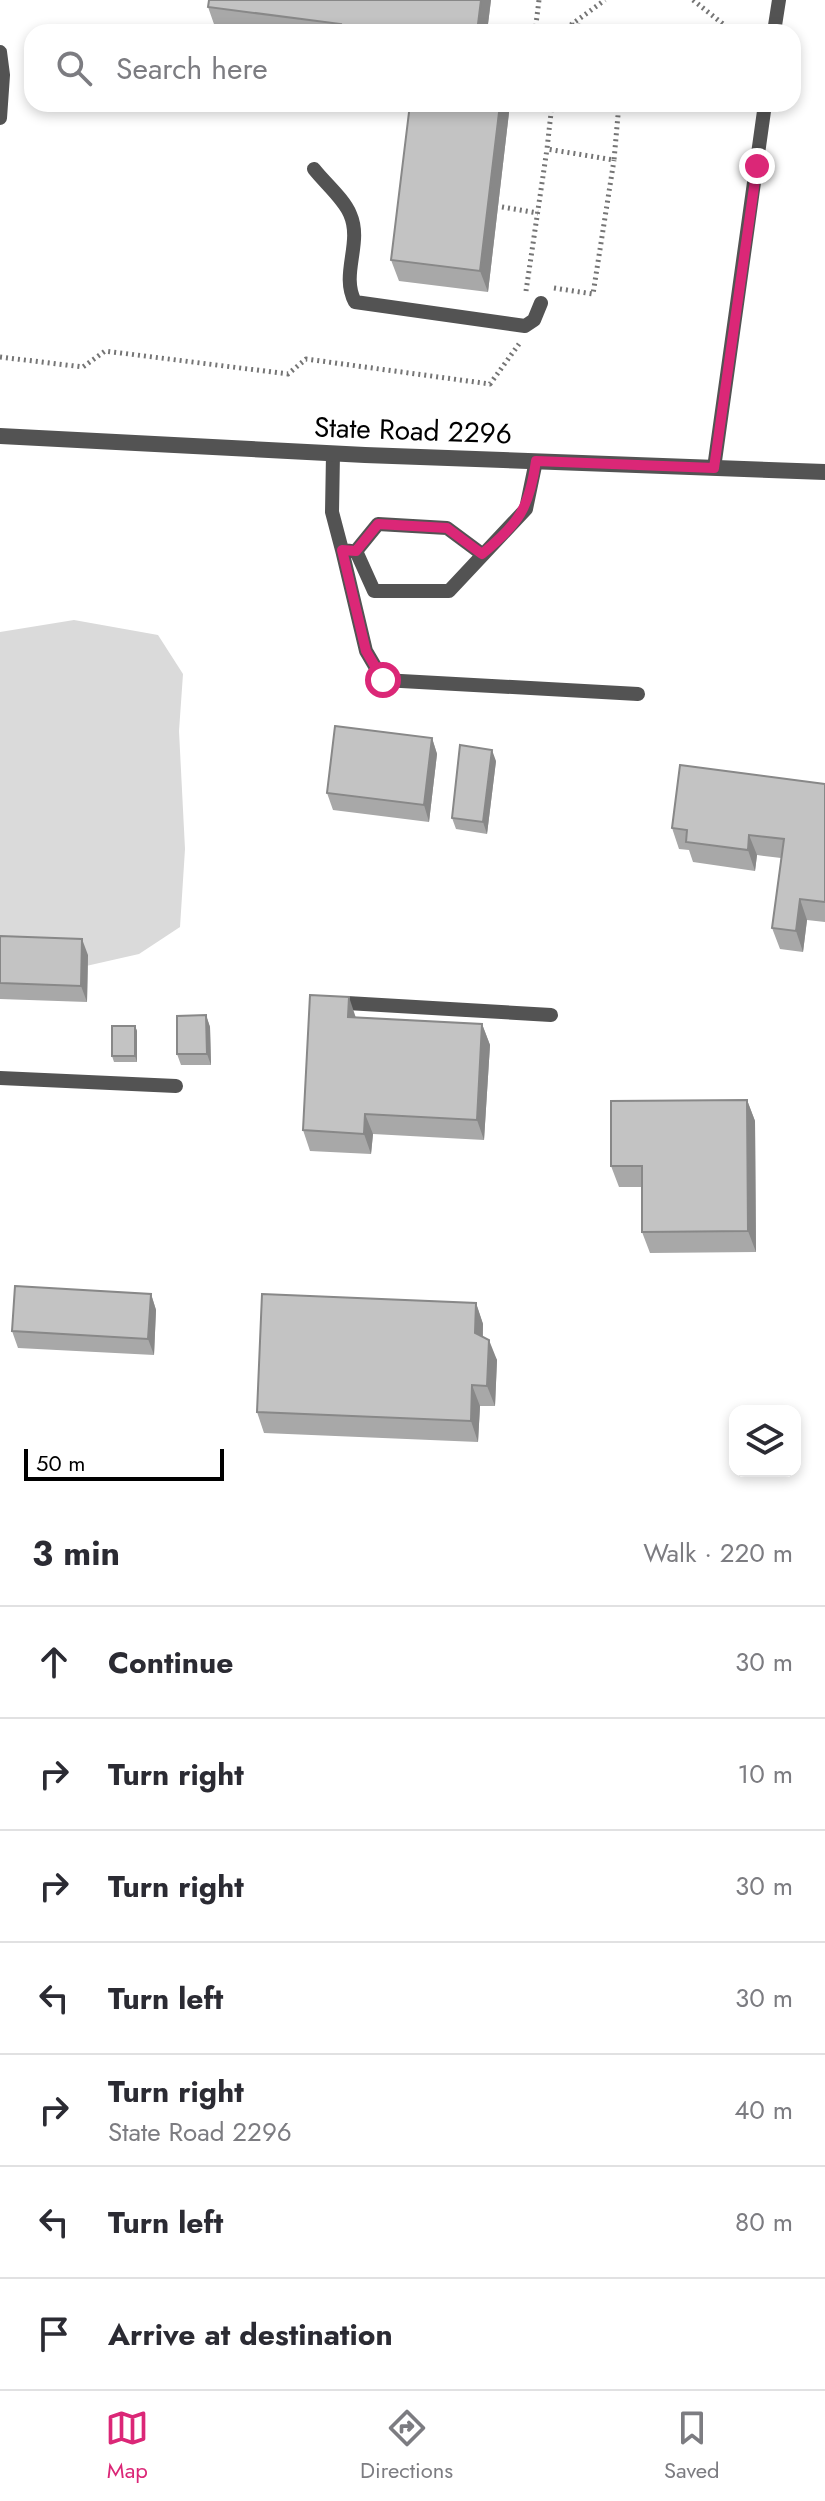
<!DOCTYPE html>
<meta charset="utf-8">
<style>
body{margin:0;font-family:Jost,sans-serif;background:#f2f2f3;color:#2b2b33}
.controls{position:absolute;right:24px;bottom:24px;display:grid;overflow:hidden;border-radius:16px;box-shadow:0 4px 12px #0003}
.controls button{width:72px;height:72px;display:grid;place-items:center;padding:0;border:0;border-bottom:2px solid #e1e1e2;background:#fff;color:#2b2b33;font:40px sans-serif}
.scale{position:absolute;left:24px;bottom:20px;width:200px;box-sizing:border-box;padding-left:8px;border:4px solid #000;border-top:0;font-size:22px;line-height:28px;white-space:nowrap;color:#000;-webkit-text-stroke:6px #fff;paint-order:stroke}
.stop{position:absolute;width:24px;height:24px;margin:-18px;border:6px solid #db2777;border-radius:50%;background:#fff}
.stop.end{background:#db2777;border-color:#fff;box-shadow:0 2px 8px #0008}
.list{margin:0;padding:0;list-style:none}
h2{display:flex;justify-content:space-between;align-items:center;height:104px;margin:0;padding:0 32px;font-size:34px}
h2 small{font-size:26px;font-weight:400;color:#7c7c81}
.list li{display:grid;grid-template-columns:52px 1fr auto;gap:24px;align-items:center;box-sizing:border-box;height:112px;padding:0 32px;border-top:2px solid #e1e1e2}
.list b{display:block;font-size:30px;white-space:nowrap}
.list p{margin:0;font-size:26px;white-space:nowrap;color:#7c7c81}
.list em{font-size:26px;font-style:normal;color:#7c7c81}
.icon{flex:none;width:44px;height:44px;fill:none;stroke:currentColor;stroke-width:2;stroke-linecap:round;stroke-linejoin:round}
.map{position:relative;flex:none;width:825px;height:1501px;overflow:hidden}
.search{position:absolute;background:#fff;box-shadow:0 4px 12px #0003;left:24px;right:24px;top:24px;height:88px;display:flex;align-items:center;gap:20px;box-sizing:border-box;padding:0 28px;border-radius:24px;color:#7c7c81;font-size:30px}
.sheet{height:888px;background:#fff}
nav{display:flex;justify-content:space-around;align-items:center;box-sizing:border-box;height:112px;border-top:2px solid #e1e1e2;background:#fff;font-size:22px;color:#7c7c81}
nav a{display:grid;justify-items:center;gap:4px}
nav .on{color:#db2777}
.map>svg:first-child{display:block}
.green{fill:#dadada}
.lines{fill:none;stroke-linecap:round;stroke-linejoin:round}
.path{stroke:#757575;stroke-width:5;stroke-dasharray:2 4;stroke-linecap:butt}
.service{stroke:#535353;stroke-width:14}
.minor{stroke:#535353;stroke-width:16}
.wall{fill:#a8a8a8}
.shaded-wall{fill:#888}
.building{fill:#c3c3c3;stroke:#888;stroke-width:2}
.route{stroke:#db2777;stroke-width:10}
.labels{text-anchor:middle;stroke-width:6;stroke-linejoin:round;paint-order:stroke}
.street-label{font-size:28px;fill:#000;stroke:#fff}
</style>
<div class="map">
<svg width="825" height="1501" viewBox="0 0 825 1501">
<rect width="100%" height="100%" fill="#fff"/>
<!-- green -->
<path class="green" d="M 74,620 L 158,635 L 183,674 L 179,731 L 185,849 L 180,927 L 139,954 L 64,971 L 0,974 L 0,632 Z"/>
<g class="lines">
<!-- path -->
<path class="path" d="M 693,0 L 733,32
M 572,25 L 614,32
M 535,32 L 539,0
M 561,32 L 605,0
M 552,104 L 547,149 L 614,160 L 619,104
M 502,207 L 538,213
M 554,288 L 593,294 L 614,160
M 526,291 L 547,149
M 0,357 L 83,367 L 105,351 L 288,374 L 306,359 L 490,384 L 519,344"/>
<!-- service -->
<path class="service" d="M 774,32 L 779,0
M 0,52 L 3,75 L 0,118
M 314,169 C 325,183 344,199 350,214 C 363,243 340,274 355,302 L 525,326 L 534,320 L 541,303
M 333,454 L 332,512 L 342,550 L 351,551
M 714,468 L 765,104
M 342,550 L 366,651 L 383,680 L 638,694
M 356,551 L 374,591 L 449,591 L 526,509 L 536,461
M 356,551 L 378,524 L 447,528 L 482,554
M 347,1003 L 551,1015
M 0,1078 L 176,1086"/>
<!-- minor -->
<path class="minor" d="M 0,436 L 365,455 L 825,472"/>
</g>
<!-- wall -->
<path class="wall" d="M 209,0 L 491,0 L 487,32 L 252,32 L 215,27 L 208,7 Z
M 510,104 L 488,292 L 399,281 L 391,260 Z
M 432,738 L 437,754 L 429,822 L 333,810 L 327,793 Z
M 496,761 L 487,834 L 456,829 L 452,818 Z
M 825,784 L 825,922 L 807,920 L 803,952 L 780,949 L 772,928 L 781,858 L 757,855 L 755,871 L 693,862 L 689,850 L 679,849 L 672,828 Z
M 0,936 L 88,955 L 87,1002 L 0,999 Z
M 206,1015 L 210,1027 L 211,1065 L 181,1065 L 177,1054 Z
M 356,1017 L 482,1024 L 490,1045 L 484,1140 L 373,1134 L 371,1154 L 310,1151 L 303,1130 Z
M 135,1026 L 137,1031 L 137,1062 L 114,1062 L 112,1056 Z
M 747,1100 L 755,1121 L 756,1252 L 650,1253 L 642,1232 L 642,1187 L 619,1187 L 611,1166 Z
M 151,1294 L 156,1310 L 154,1355 L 18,1348 L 12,1331 Z
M 476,1303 L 483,1324 L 483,1337 L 497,1360 L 495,1406 L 480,1406 L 478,1442 L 264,1433 L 257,1412 Z"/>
<!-- shaded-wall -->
<path class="shaded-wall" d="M 481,0 L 491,0 L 487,32 L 477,32 Z
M 500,104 L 510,104 L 488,292 L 480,271 Z
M 432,738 L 437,754 L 429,822 L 424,805 Z
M 492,750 L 496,761 L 487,834 L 483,822 Z
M 749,835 L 757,855 L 755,871 L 748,850 Z
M 800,899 L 807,920 L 803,952 L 796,931 Z
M 82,939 L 88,955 L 87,1002 L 81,986 Z
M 349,997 L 356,1018 L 348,1017 Z
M 206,1015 L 210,1027 L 211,1065 L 207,1054 Z
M 482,1024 L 490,1045 L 484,1140 L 477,1120 Z
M 135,1026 L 137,1031 L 137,1062 L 135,1056 Z
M 747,1100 L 755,1121 L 756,1252 L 748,1231 Z
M 365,1114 L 373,1134 L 371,1154 L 364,1134 Z
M 151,1294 L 156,1310 L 154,1355 L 148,1339 Z
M 476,1303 L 483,1324 L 482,1354 L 475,1333 Z
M 489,1340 L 497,1360 L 495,1406 L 487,1386 Z
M 472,1385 L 480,1406 L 478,1442 L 471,1421 Z"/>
<!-- building -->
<path class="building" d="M 209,0 L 481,0 L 477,32 L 340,32 L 341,24 L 208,7 Z
M 410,104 L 500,104 L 480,271 L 391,260 Z
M 335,726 L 432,738 L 424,805 L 327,793 Z
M 460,745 L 492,750 L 483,822 L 452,818 Z
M 680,765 L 825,784 L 825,902 L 800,899 L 796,931 L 772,928 L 784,839 L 749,835 L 748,850 L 686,842 L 687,830 L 672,828 Z
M 0,936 L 82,939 L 81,986 L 0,983 Z
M 310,995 L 349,997 L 348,1017 L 482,1024 L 477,1120 L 365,1114 L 364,1134 L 303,1130 Z
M 206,1015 L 207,1054 L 177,1054 L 177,1016 Z
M 112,1026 L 135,1026 L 135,1056 L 112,1056 Z
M 747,1100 L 748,1231 L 642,1232 L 642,1166 L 611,1166 L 611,1101 Z
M 15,1286 L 151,1294 L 148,1339 L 12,1331 Z
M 262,1294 L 476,1303 L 475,1333 L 489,1340 L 487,1386 L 472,1385 L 471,1421 L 257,1412 Z"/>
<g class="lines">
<!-- route -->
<path class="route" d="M 383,680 L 366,651 L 342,550 L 356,551 L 378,524 L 447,528 L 482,554 C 519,523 529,509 536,461 L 714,468 L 757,166"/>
</g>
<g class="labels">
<!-- street labels -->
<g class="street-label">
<text transform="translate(413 430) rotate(2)" y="10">State Road 2296</text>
</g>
</g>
</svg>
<div class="controls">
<button><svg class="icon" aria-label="layers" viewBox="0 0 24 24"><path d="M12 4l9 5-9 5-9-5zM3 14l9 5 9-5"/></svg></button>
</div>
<div class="scale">50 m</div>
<div class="stop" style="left:383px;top:680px"></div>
<div class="stop end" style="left:757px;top:166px"></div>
<div class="search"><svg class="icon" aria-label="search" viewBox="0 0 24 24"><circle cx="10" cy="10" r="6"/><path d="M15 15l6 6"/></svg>Search here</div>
</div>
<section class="sheet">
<h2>3 min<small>Walk · 220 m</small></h2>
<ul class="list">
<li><svg class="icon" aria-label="ahead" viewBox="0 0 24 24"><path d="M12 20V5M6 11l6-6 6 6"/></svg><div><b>Continue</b></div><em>30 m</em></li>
<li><svg class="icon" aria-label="right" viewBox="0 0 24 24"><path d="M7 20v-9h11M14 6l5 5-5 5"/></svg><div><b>Turn right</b></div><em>10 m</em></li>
<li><svg class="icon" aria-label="right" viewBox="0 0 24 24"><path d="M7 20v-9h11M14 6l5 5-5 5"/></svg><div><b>Turn right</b></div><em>30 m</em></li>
<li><svg class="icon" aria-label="left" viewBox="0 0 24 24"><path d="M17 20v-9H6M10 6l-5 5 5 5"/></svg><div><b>Turn left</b></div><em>30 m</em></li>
<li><svg class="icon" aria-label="right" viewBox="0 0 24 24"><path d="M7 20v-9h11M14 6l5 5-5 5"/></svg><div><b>Turn right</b><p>State Road 2296</p></div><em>40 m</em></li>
<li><svg class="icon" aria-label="left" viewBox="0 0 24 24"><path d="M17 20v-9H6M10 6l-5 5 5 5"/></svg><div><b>Turn left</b></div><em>80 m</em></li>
<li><svg class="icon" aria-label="arrive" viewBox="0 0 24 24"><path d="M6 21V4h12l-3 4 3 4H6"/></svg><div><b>Arrive at destination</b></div></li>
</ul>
</section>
<nav>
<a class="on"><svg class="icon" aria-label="map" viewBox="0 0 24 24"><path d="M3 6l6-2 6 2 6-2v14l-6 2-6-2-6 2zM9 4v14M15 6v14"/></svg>Map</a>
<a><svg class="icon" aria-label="directions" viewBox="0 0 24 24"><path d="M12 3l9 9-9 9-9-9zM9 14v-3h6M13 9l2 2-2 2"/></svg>Directions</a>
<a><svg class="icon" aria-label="saved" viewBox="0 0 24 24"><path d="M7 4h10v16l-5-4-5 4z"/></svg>Saved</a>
</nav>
